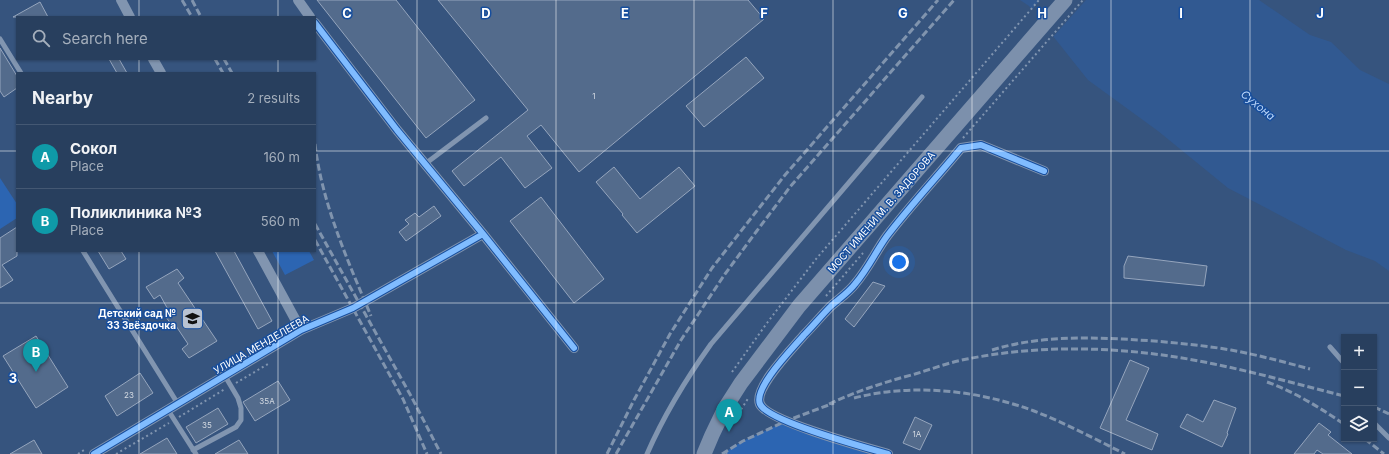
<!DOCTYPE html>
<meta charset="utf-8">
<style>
body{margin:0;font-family:Inter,sans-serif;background:#344a67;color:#f1f3f6}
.controls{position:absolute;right:12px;bottom:12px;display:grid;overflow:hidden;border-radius:0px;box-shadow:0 1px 3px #0004}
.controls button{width:36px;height:36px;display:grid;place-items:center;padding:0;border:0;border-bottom:1px solid #445873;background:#283f5e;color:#f1f3f6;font:20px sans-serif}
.you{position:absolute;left:899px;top:262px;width:14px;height:14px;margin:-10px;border:3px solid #fff;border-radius:50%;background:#1a73e8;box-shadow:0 0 0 6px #1a73e833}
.badge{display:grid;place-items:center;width:26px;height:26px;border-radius:50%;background:#e69b98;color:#fff;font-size:13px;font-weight:700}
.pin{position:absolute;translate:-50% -33px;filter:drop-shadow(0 1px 2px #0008)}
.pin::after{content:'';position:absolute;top:21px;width:14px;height:12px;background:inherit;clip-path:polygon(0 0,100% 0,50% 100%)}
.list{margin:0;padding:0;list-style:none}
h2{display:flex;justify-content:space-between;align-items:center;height:52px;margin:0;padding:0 16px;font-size:17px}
h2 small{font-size:13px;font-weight:400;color:#a5afbc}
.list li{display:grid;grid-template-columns:26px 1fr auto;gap:12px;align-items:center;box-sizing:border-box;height:64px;padding:0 16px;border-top:1px solid #445873}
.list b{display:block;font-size:15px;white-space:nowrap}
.list p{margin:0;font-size:13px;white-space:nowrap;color:#a5afbc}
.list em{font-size:13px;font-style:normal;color:#a5afbc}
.icon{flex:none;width:22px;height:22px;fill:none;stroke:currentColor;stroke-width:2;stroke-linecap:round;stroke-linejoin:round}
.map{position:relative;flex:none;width:1389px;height:454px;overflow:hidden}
.search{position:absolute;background:#283f5e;box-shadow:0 1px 3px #0004;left:16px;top:16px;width:300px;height:44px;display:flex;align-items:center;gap:10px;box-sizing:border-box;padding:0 14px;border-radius:0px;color:#a5afbc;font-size:15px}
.panel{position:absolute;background:#283f5e;box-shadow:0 1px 3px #0004;left:16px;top:72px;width:300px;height:180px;border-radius:0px}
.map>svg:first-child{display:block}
.green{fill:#2c65b2}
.water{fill:#315991}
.pier{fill:#36547e}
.building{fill:#536b8c;stroke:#95a5bd}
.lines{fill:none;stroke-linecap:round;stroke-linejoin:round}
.path{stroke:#8195b0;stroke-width:2;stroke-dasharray:2 3;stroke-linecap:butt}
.lane{stroke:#8195b0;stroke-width:5}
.street{stroke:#8195b0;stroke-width:10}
.secondary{stroke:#7c90ac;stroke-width:15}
.rail{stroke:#8094ae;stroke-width:3;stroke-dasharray:7 3;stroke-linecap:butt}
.cycleway-casing{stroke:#174e9d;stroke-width:8}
.cycleway{stroke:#80bcff;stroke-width:6}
.grid{fill:none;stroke:#fff;stroke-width:1;stroke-opacity:0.55}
.labels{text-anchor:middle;stroke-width:3;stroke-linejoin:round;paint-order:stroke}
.number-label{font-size:8px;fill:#d4dae2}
.street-label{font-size:10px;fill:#fff;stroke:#174e9d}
.poi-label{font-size:10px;font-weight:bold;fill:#fff;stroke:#174e9d;text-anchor:end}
.water-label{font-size:11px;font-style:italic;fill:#bbd6f9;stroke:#174e9d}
.grid-label{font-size:13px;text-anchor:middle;font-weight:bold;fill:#fff;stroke:#174e9d;stroke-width:3;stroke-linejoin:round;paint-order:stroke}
</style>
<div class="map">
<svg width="1389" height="454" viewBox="0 0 1389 454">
<rect width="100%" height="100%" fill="#36547e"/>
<!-- green -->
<path class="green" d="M 0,178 L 17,204 L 17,218 L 0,229 Z
M 272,251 L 309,251 L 314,260 L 285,275 Z
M 786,421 L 888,454 L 722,454 L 743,441 Z"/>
<!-- water -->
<path class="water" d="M 1020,0 L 1259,0 L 1310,35 L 1331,42 L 1360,70 L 1389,84 L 1389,271 L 1375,261 L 1346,250 L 1228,188 L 1158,131 L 1088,80 L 1029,6 Z"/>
<!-- pier -->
<path class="pier" d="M 1040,0 L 1086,0 L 1052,38 L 1031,11 Z"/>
<!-- building -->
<path class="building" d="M 317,0 L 396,0 L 475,100 L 426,138 Z
M 438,0 L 748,0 L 764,19 L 579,172 L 541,125 L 527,136 L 552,168 L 525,188 L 501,157 L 464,186 L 452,171 L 528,110 Z
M 40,2 L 48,17 L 13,17 Z
M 0,48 L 17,76 L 17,88 L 4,97 L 0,91 Z
M 746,57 L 764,78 L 704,127 L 686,106 Z
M 109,59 L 119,59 L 127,73 L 117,73 Z
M 614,167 L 640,199 L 679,167 L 695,186 L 637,233 L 622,215 L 623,214 L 596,182 Z
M 541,197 L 604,279 L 574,303 L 510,221 Z
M 434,206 L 441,216 L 406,241 L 399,232 L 409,224 L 405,220 L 415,213 L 419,217 Z
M 17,227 L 17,256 L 2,265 L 13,280 L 0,288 L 0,238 Z
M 98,251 L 121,251 L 126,259 L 109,269 Z
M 215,251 L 234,251 L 272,321 L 258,329 Z
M 1128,256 L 1207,266 L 1204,286 L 1124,278 L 1124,266 Z
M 177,269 L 184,278 L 178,283 L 217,341 L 189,358 L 182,349 L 188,344 L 176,326 L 173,327 L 166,317 L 171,315 L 160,295 L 154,299 L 146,287 Z
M 873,282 L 885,286 L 854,327 L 845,319 Z
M 36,336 L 68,387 L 36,408 L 3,356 Z
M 1130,360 L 1149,368 L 1126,420 L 1158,434 L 1152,450 L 1100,428 Z
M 140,373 L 153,393 L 117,416 L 105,396 Z
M 278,381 L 290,400 L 255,421 L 243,402 Z
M 1214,400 L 1236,408 L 1227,433 L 1228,434 L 1222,447 L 1180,427 L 1187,414 L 1203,422 Z
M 218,408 L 228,424 L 196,443 L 186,427 Z
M 915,417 L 932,425 L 920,450 L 903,443 Z
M 1319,423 L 1331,432 L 1328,435 L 1352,454 L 1323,454 L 1317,450 L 1314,454 L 1294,454 Z
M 167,438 L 177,454 L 140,454 Z
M 34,440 L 42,454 L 10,454 Z
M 239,440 L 248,454 L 215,454 Z"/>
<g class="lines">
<!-- path -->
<path class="path" d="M 963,138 L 1083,0
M 826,296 L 863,253
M 732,372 L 767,323 L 816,259 L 1039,0
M 236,383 L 268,364
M 179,417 L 225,389
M 733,422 L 749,397
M 726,452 L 727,454
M 78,454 L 84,450
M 116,454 L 169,423"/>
<!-- lane -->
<path class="lane" d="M 0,39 L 21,73
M 425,164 L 486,118
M 83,251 L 178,404
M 1330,347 L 1344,363
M 168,410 L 196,454
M 1374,423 L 1389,438
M 193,450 L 236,427 L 241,420 L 241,408 L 238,398 L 225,376
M 647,454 C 664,415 686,379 711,344 L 922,97"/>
<!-- street -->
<path class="street" d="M 121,0 L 130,17
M 298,0 L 310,17
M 315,23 L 397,130 L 483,234 L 574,348
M 153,59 L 161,73
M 258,251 L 301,330
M 94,454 L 301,330 L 353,308 L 483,234
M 888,454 C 867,448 767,421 760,404 C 753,388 793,348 804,335 C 813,326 821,316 831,306 C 839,299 849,292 855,284 C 868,269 876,251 887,236 C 910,206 937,177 961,148 L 981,145 L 1044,171"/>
<!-- secondary -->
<path class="secondary" d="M 704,454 L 712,435 L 725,408 L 741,383 L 799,306 L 1065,0"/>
<!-- rail -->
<path class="rail" d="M 182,0 L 192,17
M 192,0 L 201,17
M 215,59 L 223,73
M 224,59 L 232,73
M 315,144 C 322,204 348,261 371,316
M 315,224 L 411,396 L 441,454
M 315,240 L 403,399 L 427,454
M 992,350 C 1035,337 1077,337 1122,339 C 1158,341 1195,344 1231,350 C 1258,355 1284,362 1310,369
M 1267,382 C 1295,392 1320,408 1344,424
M 854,398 C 913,383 977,390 1034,411 C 1065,423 1095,439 1125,454
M 829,404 C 857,391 885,382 915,374 C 932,369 950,362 967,359 C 1048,343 1134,347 1214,364 C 1258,373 1301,385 1344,396
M 1374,407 L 1389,414
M 1365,439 L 1384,454
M 607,454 L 634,400 L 670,334 L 712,268 L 785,175 L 938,0
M 616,454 L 681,340 L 725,274 L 756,232 L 790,187 L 954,0
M 722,454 L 743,441 L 786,421 L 834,403"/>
<defs>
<path id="cycleway" d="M 315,23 L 397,130 L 483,234 L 574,348
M 94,454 L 301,330 L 353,308 L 483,234
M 888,454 C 867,448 767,421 760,404 C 753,388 793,348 804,335 C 813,326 821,316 831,306 C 839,299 849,292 855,284 C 868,269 876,251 887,236 C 910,206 937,177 961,148 L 981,145 L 1044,171"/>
</defs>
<!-- cycleway casing -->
<use href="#cycleway" class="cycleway-casing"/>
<!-- cycleway -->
<use href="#cycleway" class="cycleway"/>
</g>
<!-- grid -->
<path class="grid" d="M 139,0 L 139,17M 278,0 L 278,17M 417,0 L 417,454M 556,0 L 556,454M 694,0 L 694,454M 833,0 L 833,454M 972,0 L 972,454M 1111,0 L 1111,454M 1250,0 L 1250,454M 139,59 L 139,73M 278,59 L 278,73M 0,151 L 17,151M 315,151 L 1389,151M 139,251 L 139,454M 278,251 L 278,454M 0,303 L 1389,303"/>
<!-- icons -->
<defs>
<symbol id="school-square" viewBox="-11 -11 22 22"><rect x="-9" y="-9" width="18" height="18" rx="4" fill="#b9c3d2" stroke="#174e9d"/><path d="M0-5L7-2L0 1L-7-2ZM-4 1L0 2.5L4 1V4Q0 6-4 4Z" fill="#111"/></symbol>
</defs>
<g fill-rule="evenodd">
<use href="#school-square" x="180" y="306" width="25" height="25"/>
</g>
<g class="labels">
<!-- number labels -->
<g class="number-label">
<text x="594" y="99">1</text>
<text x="129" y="398">23</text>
<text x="267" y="404">35А</text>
<text x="207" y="428">35</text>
<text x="917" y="437">1А</text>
</g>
<!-- street labels -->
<g class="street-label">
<text transform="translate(881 212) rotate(-49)" y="4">МОСТ ИМЕНИ М. В. ЗАДОРОВА</text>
<text transform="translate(261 344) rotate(-30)" y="4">УЛИЦА МЕНДЕЛЕЕВА</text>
</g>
<!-- poi labels -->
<g class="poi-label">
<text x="176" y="317">Детский сад №<tspan x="176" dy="12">33 Звёздочка</tspan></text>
</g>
<!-- water labels -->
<g class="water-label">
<text transform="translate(1258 105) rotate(39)" y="4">Сухона</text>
</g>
</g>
<g class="grid-label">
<text x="347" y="18">C</text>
<text x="486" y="18">D</text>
<text x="625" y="18">E</text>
<text x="764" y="18">F</text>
<text x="903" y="18">G</text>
<text x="1042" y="18">H</text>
<text x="1181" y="18">I</text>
<text x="1320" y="18">J</text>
<text x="13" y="383">3</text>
</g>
</svg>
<div class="controls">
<button>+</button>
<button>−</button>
<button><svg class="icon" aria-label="layers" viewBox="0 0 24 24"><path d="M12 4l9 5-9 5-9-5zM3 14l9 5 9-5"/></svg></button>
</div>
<div class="you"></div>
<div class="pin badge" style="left:729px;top:432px;background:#0f9aa8">A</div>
<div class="pin badge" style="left:36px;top:372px;background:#0f9aa8">B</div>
<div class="search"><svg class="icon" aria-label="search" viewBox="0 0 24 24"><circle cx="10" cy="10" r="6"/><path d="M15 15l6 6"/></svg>Search here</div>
<section class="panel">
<h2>Nearby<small>2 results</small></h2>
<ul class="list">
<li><span class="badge" style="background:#0f9aa8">A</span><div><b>Сокол</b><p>Place</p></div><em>160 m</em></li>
<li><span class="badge" style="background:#0f9aa8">B</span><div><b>Поликлиника №3</b><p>Place</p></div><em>560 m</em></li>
</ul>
</section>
</div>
